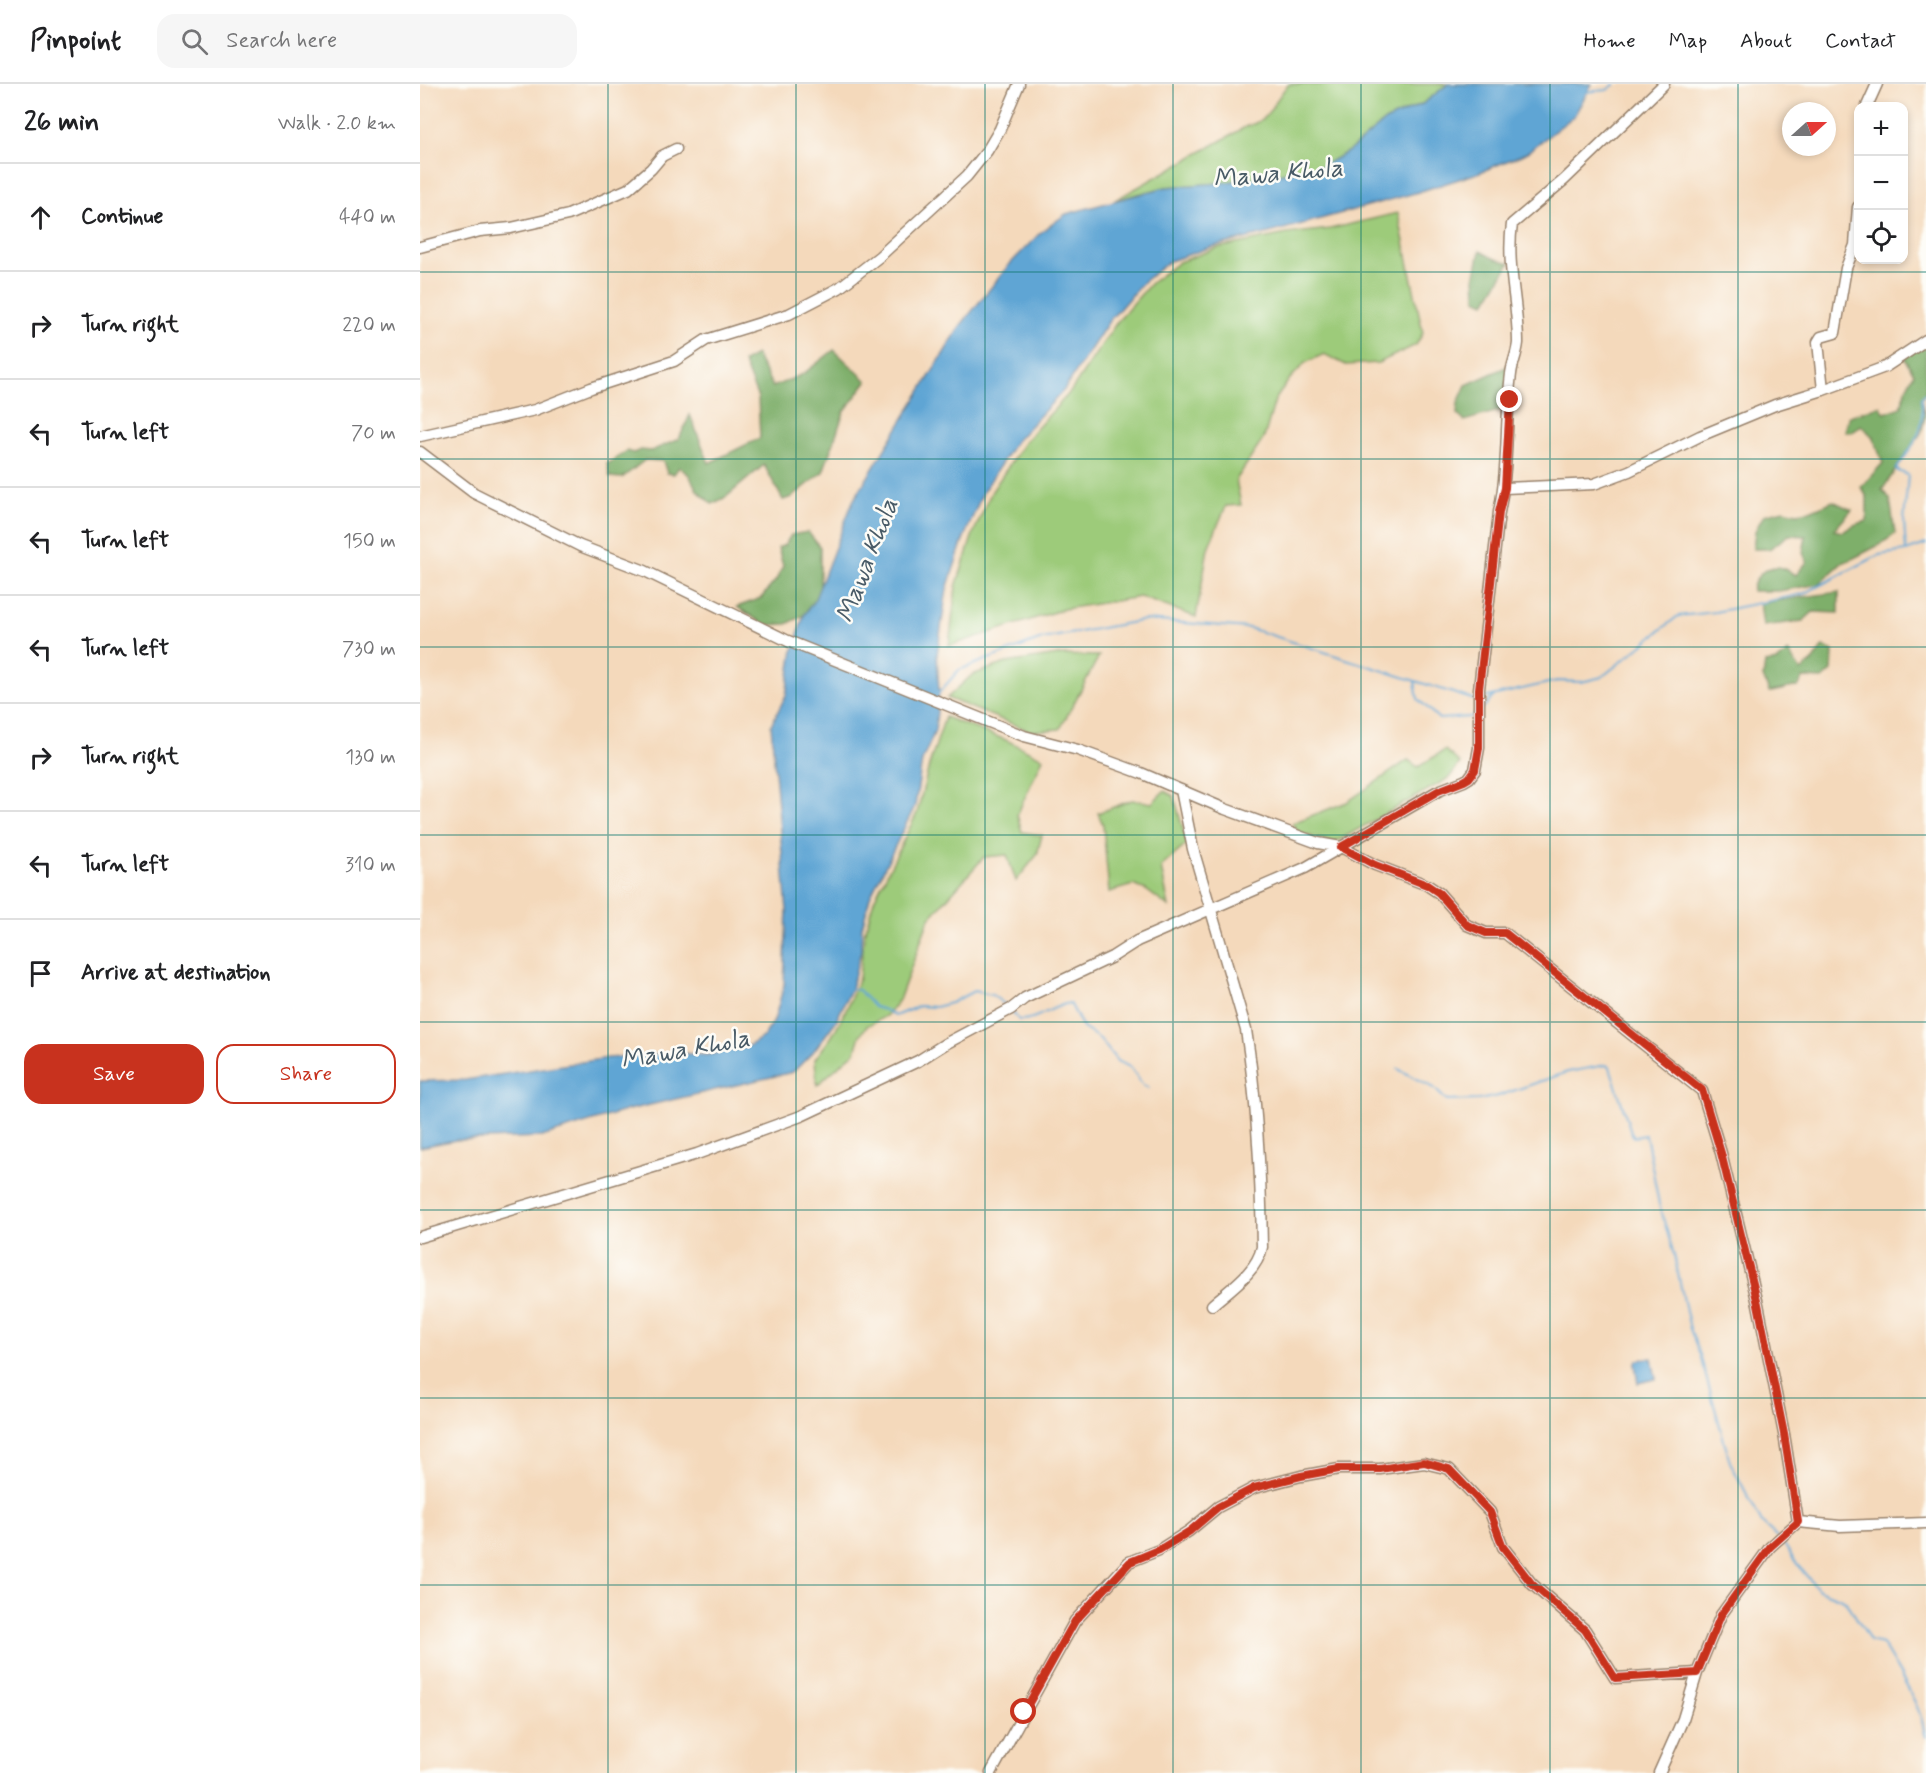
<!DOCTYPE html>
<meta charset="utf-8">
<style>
body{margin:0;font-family:Mynerve,sans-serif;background:#f6f6f6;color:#202124}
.controls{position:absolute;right:18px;top:18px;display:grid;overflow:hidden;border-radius:12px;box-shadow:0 3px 9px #0003}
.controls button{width:54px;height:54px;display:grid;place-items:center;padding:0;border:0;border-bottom:2px solid #e0e0e0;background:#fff;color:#202124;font:30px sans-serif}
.compass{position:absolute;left:1362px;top:18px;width:54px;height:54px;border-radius:50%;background:#fff;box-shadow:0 3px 9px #0003;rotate:69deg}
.stop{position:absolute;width:18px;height:18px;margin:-14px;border:4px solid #c8321e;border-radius:50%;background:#fff}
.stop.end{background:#c8321e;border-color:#fff;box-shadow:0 2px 6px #0008}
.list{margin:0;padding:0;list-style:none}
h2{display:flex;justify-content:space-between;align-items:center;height:78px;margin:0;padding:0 24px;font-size:26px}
h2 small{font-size:20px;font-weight:400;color:#757577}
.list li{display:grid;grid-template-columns:39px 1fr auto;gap:18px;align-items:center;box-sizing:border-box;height:108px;padding:0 24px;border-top:2px solid #e0e0e0}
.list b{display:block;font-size:22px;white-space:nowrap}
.list em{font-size:20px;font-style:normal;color:#757577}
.actions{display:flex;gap:12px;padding:18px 24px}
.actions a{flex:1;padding:14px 0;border:2px solid #c8321e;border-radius:18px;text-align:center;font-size:21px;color:#c8321e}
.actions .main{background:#c8321e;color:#fff}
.icon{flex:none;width:33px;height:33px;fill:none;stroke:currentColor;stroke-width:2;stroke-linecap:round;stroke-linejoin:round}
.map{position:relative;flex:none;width:1506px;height:1689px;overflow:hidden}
header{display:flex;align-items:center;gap:36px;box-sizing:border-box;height:84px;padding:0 30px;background:#fff;border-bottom:2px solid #e0e0e0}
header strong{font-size:28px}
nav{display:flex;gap:33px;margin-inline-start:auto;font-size:21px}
.search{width:420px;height:54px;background:#f6f6f6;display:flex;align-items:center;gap:15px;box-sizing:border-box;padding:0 21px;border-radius:18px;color:#757577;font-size:22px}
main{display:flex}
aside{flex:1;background:#fff}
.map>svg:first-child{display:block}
.green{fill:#9dcb7a;stroke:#6c7a4c;stroke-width:1.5}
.forest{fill:#7eaf6a;stroke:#5c6c44;stroke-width:1.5}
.water{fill:#5ea5d4;stroke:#4c6879;stroke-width:1.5}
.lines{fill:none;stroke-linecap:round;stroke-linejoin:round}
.stream{stroke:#5ea5d4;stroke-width:2}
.minor-casing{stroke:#98826c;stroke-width:13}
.minor{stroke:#fff;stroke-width:10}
.route{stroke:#c8321e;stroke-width:8}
.grid{fill:none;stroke:#0f766e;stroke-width:1.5;stroke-opacity:0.55}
.labels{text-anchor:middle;stroke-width:5;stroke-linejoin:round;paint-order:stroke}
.water-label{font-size:26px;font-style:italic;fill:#495b67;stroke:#fdfcf7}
</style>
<header>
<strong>Pinpoint</strong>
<div class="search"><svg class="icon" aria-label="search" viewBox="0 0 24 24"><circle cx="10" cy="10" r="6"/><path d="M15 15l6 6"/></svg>Search here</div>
<nav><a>Home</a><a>Map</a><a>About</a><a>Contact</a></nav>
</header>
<main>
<aside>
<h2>26 min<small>Walk · 2.0 km</small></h2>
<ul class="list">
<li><svg class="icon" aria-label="ahead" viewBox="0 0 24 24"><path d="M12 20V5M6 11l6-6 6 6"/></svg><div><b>Continue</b></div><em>440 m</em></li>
<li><svg class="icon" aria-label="right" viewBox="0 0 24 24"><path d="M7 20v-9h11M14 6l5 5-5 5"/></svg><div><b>Turn right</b></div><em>220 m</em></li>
<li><svg class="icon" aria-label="left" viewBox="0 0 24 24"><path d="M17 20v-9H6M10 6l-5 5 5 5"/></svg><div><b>Turn left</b></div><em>70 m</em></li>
<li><svg class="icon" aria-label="left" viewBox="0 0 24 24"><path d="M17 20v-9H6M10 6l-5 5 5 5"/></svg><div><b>Turn left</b></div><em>150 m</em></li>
<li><svg class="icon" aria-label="left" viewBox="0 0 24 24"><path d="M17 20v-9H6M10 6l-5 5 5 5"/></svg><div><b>Turn left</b></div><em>730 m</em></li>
<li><svg class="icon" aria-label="right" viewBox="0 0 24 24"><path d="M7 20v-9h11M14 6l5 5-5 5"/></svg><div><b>Turn right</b></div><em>130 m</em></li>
<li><svg class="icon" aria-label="left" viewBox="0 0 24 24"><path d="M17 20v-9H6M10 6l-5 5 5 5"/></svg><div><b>Turn left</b></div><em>310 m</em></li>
<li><svg class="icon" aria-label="arrive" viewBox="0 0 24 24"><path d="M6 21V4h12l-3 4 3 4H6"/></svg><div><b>Arrive at destination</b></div></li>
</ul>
<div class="actions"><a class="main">Save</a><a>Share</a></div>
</aside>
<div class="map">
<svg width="1506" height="1689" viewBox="0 0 1506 1689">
<rect width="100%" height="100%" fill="#fdfcf7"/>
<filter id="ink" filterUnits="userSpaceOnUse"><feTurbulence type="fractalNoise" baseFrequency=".0167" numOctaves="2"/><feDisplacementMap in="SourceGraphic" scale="12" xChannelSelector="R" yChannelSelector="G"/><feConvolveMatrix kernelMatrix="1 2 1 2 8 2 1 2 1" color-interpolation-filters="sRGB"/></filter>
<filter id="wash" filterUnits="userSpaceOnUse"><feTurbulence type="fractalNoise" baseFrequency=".008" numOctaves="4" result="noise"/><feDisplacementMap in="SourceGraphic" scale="24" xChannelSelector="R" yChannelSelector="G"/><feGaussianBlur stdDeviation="1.35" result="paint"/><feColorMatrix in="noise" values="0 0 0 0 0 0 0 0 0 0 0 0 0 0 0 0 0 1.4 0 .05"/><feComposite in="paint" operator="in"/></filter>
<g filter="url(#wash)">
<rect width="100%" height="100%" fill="#f4d9bb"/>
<!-- green -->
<path class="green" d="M 869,0 L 1028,0 L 1004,19 L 965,37 L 929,67 L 901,83 L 801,99 L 746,103 L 695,116 L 827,42 C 852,36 852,17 869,0 Z
M 978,129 L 1003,249 L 996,261 L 958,279 L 926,281 L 904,270 L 885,279 L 869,296 L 855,316 L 844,354 L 816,396 L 821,421 L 806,422 L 788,464 L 776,533 L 720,513 L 644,525 L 529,562 L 536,503 L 553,450 L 572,407 L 606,356 L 651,307 L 697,238 L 731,199 L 759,178 L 797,164 L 867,150 L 910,145 Z
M 638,571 L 679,572 L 640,645 L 610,647 L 527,614 L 552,591 L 586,579 Z
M 525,633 L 586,656 L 623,674 L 597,731 L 602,748 L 622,751 L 617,771 L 596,797 L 587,771 L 564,773 L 509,835 L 479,916 L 466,932 L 447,942 L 440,951 L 435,968 L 397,1001 L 395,975 L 412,952 L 427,924 L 439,894 L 445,847 L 454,816 L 497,729 L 509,682 Z
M 1025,666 L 1040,679 L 1029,694 L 914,759 L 879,749 L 872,739 L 927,718 L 988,676 L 998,683 Z
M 744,707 L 754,712 L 767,760 L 741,783 L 749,823 L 726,806 L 713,801 L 689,808 L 683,741 L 678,729 L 712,716 L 732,719 Z"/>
<!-- forest -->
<path class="forest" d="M 1060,167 L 1073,174 L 1090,179 L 1065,219 L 1056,215 L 1055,191 Z
M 1506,258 L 1506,309 L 1501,315 L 1505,332 L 1501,349 L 1462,406 L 1470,415 L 1475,450 L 1461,460 L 1432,475 L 1422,479 L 1399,500 L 1359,507 L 1332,507 C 1334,494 1344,482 1358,483 C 1364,484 1371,489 1376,491 L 1387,478 L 1383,469 L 1386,452 L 1369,451 L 1349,465 L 1333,465 L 1335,447 L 1344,431 L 1364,426 L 1377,429 L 1390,427 L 1413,417 L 1432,426 L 1414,446 L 1423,448 L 1434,441 L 1447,437 L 1447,413 L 1441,403 L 1463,379 L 1453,353 L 1441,341 L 1432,348 L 1425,347 L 1429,332 L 1460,322 L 1465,329 L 1481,323 L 1486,305 L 1494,289 L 1484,274 Z
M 414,266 L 447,297 L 424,328 L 403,388 L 372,413 L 363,416 L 344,381 L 306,413 L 292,420 L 277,406 L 269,391 L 259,383 L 254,390 L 247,389 L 243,377 L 225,376 L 202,394 L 190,393 L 187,380 L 207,367 L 213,369 L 221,366 L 231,367 L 259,355 L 270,331 L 289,379 L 340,354 L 338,314 L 323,278 L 336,271 L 353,303 L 383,290 Z
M 1086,283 L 1091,289 L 1089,324 L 1044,337 L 1037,330 L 1038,319 L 1046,301 Z
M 388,448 L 400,463 L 400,503 L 395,515 L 384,531 L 367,540 L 345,541 L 317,523 L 341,514 L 356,496 L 363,482 L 358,464 L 365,461 L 371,451 Z
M 1419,508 L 1419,529 L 1393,528 L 1383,537 L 1343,542 L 1340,519 Z
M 1403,562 L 1413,567 L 1412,587 L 1403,595 L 1383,594 L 1378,603 C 1368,603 1360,607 1349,608 L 1343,593 L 1345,579 L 1358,577 L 1368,568 L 1381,587 L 1391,579 Z"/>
<!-- water -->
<path class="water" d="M 1028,0 L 1172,0 L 1154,32 L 1106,69 L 1058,89 L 995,109 L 849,149 L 791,163 L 750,177 L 723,198 L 689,237 L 644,306 L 595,358 L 563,408 L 543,456 L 527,505 L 517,571 L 519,608 L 515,647 L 502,677 L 495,722 L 450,813 L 442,843 L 441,867 L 431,905 L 416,937 L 393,968 L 373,988 L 208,1026 L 122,1053 L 36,1056 L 0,1063 L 0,997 L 45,996 L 188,974 L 259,969 L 287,971 L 324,964 L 332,960 L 344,952 L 354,937 L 364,901 L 367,827 L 351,641 L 366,611 L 373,566 L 384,531 L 395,515 L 433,417 L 541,241 L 589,181 L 620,149 L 646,130 L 746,103 L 801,99 L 901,83 L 929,67 L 965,37 L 1004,19 Z
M 1232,1274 L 1236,1295 L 1218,1299 L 1215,1280 L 1217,1276 Z"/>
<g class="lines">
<!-- stream -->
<path class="stream" d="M 1164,8 L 1187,6 L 1195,0
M 1486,467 L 1484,437 L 1488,391 L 1476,386 C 1494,359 1506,349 1501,314 L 1506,309
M 995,598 L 998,615 L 1019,635 L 1050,633 L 1056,629
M 517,611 L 539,586 L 622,555 L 725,536 L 829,544 L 1055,616
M 1063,614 L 1137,597 L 1161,598 L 1182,593 L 1258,532 L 1295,528 L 1383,510 L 1459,471 L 1486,467 L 1506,460
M 1063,624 L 1075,611
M 430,905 L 439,906 L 454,923 L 465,926 L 475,932 L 499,922 L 515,923 L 531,919 L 554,907 L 572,911 L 587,922
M 593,929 L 599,936 C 616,937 632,922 650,919 L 663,944 L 680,955 L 697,977 L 710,983 L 723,1001 L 729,1004
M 978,985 L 1014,1004 L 1027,1017 L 1059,1016 L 1078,1012 L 1148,988 L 1186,981 L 1190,983 L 1211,1048 L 1214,1053 L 1225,1051 L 1227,1056 L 1239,1120 L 1254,1171 L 1270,1245 L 1280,1271 L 1310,1378 L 1342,1439 L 1357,1453
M 1361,1456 L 1379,1483 L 1399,1506 L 1424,1516 L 1430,1523 L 1450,1557 L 1462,1560 C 1476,1583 1490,1605 1500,1630 C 1503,1638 1503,1645 1506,1653"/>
</g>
</g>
<g filter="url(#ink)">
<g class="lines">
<defs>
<path id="minor" d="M 1447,22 L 1457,0
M 0,163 L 60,147 L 91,144 L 148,131 L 208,105 L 231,85 L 242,72 L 256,65
M 1403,306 L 1398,258 L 1401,253 L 1415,249 L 1426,184 L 1435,161 L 1438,123
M 0,352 L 115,326 L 171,304 L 254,277 L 286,256 L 369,230 L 419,204 L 460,172 L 547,92 L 567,67 L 580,45 L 599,0
M 0,368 L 54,409 L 160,462 L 225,487 L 368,557 L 604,652 L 658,666 L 721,689 L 805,725 L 898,759 L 921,763 L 955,781 L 1007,801 L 1019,809 L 1047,841 L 1066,849 L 1085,849 L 1111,870 L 1282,1007 L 1301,1069 L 1338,1220 L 1364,1350 L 1378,1438
M 1085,404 L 1174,400 L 1209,387 L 1280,352 L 1355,321 L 1403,306 L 1465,283 L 1506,256
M 761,706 L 773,765 L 826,946 C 837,1017 841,1091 842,1163 C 837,1188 810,1205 792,1221
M 0,1153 L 277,1070 L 381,1032 L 498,977 L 525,960 L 591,925 L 605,914 L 692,873 L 717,857 L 885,784 L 1018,707 L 1044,697 L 1049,694 L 1055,686 L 1059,664 L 1059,605 L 1079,428 C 1089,382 1085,336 1091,290 C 1092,280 1097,270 1098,259 C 1098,219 1086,180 1092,140 L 1144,96 L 1244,0
M 571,1689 L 655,1537 L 709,1478 L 739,1466 L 769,1447 L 798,1423 L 834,1404 L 881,1392 L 919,1385 L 960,1385 L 1004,1379 L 1029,1385 L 1070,1428 L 1083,1463 L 1112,1500 L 1165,1546 L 1195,1594 L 1277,1589
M 1239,1689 L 1263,1635 L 1277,1589 L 1301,1531 L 1350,1463 L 1378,1438 L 1420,1442 L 1506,1439"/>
</defs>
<!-- minor casing -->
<use href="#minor" class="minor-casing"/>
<!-- minor -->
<use href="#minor" class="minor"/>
</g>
</g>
<g class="lines" filter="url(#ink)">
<!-- route -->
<path class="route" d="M 604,1628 L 655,1537 L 710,1478 L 739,1466 L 770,1447 L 798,1423 L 834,1404 L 881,1392 L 919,1385 L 960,1385 L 1004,1378 L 1029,1385 L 1070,1428 L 1083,1463 L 1112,1500 L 1165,1546 L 1195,1594 L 1277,1589 L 1301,1531 L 1350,1463 L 1378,1438 L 1364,1350 L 1338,1220 L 1301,1069 L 1282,1006 L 1085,849 L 1066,849 L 1047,841 L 1019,809 L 1007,801 L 955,781 L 921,763 L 1018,707 L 1044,697 L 1049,694 L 1055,686 L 1059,664 L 1059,605 L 1079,428 L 1085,404 L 1090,316"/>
</g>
<!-- grid -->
<path class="grid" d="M 188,0 L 188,1689M 376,0 L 376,1689M 565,0 L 565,1689M 753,0 L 753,1689M 941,0 L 941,1689M 1130,0 L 1130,1689M 1318,0 L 1318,1689M 0,188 L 1506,188M 0,375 L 1506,375M 0,563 L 1506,563M 0,751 L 1506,751M 0,938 L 1506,938M 0,1126 L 1506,1126M 0,1314 L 1506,1314M 0,1501 L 1506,1501"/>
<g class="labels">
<!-- water labels -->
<g class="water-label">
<text transform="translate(858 88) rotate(-5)" y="9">Mawa Khola</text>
<text transform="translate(446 476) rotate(-69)" y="9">Mawa Khola</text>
<text transform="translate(265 964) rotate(-10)" y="9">Mawa Khola</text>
</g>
</g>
</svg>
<div class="controls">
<button>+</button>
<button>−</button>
<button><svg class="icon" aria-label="locate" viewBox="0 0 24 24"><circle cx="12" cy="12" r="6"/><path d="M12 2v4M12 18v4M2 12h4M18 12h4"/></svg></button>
</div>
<svg class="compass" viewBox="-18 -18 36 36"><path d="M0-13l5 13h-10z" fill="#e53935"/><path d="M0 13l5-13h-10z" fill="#757577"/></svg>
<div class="stop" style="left:604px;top:1628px"></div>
<div class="stop end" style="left:1090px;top:316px"></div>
</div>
</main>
